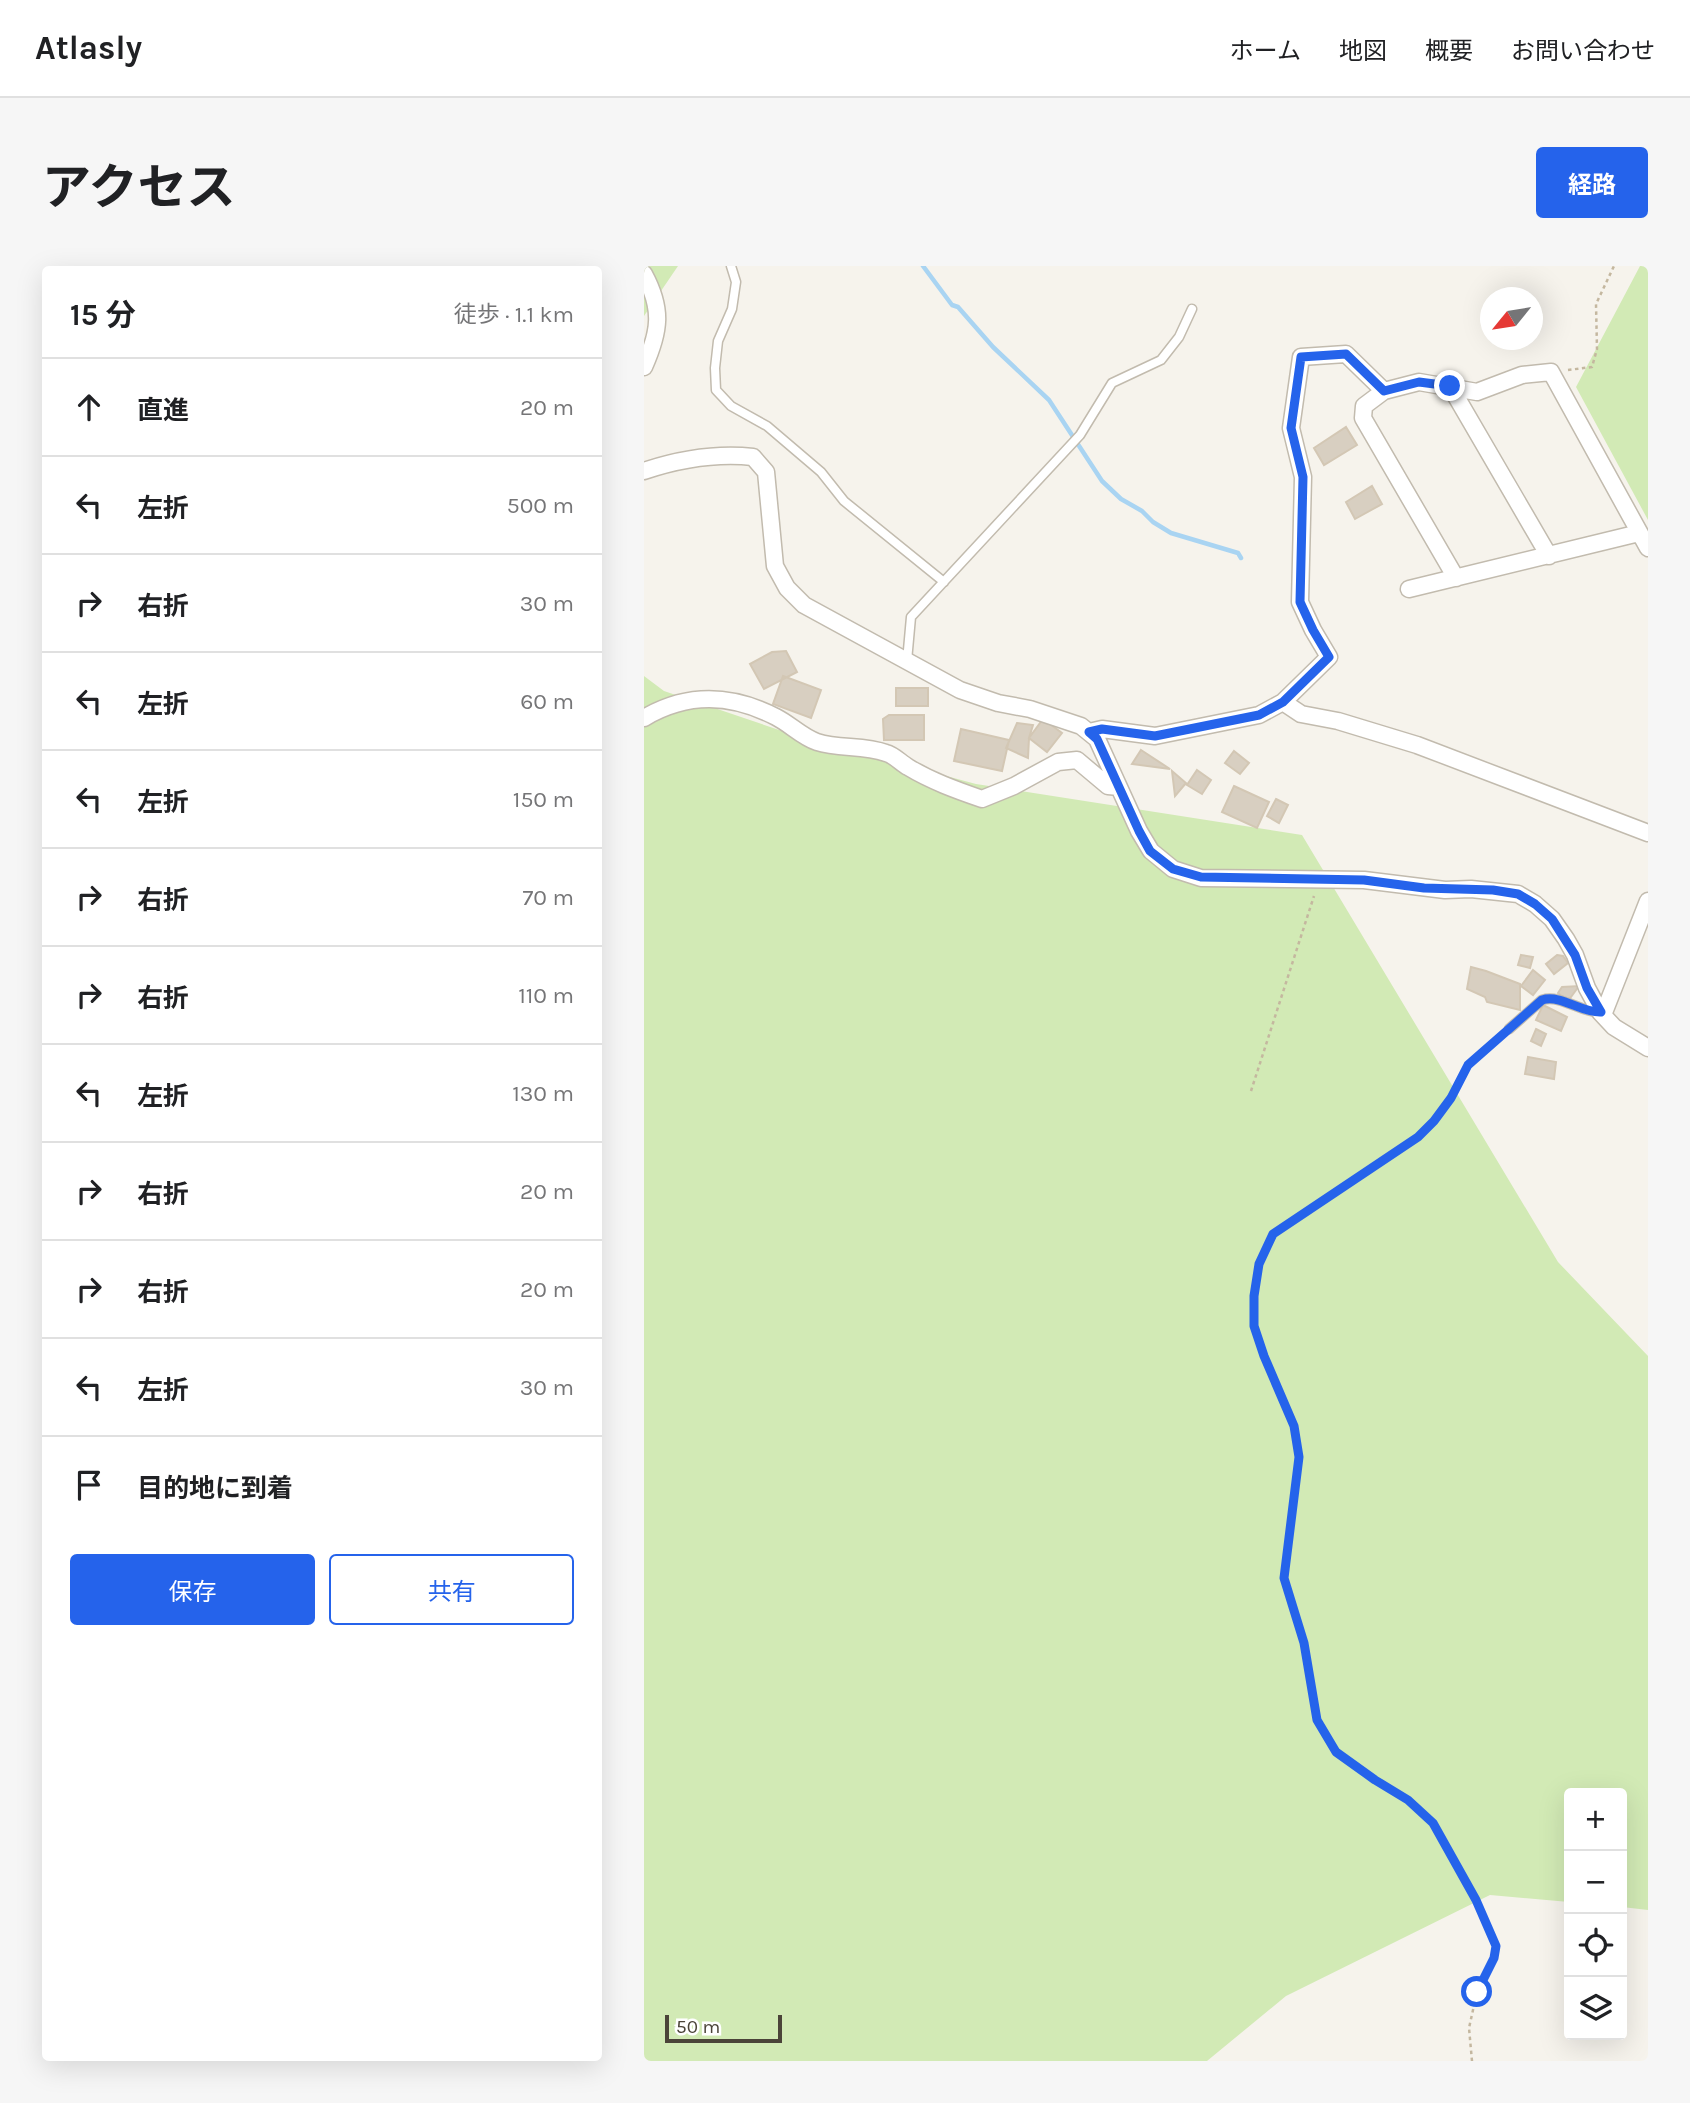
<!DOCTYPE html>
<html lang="ja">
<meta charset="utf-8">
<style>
body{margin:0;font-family:Karla,"Noto Sans JP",sans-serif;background:#f6f6f6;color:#202124}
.controls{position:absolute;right:21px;bottom:21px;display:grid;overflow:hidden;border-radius:7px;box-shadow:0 7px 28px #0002}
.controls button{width:63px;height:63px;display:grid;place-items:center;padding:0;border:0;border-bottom:2px solid #e0e0e0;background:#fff;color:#202124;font:35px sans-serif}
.compass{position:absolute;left:836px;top:21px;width:63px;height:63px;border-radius:50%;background:#fff;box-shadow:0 7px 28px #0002;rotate:240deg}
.scale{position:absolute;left:21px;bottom:18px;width:117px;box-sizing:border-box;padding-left:7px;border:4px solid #4b4439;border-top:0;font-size:19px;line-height:24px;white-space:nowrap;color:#4b4439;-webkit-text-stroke:5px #fff;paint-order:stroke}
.stop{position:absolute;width:21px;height:21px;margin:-16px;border:5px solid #2563eb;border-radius:50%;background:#fff}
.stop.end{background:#2563eb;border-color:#fff;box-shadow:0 2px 7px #0008}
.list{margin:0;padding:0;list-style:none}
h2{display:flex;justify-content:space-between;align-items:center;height:91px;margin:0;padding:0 28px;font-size:30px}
h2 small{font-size:23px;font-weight:400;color:#757577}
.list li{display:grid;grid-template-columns:46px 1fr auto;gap:21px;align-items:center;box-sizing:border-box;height:98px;padding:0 28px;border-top:2px solid #e0e0e0}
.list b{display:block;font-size:26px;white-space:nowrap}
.list em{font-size:23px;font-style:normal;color:#757577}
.actions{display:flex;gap:14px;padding:21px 28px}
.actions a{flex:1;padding:16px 0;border:2px solid #2563eb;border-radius:7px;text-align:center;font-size:24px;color:#2563eb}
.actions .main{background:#2563eb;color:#fff}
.icon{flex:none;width:38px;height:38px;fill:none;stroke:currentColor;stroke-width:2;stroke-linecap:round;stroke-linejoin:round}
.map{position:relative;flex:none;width:1004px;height:1795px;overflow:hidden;border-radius:7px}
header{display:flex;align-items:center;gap:42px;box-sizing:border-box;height:98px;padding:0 35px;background:#fff;border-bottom:2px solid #e0e0e0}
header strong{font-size:33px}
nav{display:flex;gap:38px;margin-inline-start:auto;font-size:24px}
.intro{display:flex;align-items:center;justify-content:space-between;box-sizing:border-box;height:168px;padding:0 42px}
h1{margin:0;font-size:49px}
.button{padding:18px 32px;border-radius:7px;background:#2563eb;color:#fff;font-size:24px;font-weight:700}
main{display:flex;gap:42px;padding:0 42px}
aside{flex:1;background:#fff;border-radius:7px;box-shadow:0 7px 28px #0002}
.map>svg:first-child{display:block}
.green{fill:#d2eab5}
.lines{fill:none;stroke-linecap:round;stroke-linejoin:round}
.stream{stroke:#a9d4f2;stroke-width:4.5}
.building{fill:#d8cfc1;stroke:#d3c7b4;stroke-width:2}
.service-casing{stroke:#c2bbae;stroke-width:11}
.minor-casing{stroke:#c2bbae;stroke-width:19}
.path{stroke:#c4b79f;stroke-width:2.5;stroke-dasharray:3.5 3.5;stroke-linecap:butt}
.service{stroke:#fff;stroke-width:8}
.minor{stroke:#fff;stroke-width:16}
.route{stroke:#2563eb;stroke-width:9}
</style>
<header>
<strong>Atlasly</strong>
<nav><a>ホーム</a><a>地図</a><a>概要</a><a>お問い合わせ</a></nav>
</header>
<div class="intro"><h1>アクセス</h1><a class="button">経路</a></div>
<main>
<aside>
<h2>15 分<small>徒歩 · 1.1 km</small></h2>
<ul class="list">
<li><svg class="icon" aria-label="ahead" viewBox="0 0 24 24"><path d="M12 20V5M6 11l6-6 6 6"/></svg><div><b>直進</b></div><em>20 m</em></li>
<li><svg class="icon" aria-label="left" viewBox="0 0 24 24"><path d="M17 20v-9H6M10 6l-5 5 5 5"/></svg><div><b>左折</b></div><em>500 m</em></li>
<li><svg class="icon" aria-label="right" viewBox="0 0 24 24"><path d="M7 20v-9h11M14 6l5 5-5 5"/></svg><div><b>右折</b></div><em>30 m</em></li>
<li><svg class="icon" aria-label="left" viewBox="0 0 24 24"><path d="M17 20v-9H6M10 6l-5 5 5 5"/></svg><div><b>左折</b></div><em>60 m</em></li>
<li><svg class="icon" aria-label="left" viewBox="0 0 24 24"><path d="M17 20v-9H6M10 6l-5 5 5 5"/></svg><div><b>左折</b></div><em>150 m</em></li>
<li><svg class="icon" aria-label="right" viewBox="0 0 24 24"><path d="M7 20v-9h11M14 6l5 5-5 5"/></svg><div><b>右折</b></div><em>70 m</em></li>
<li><svg class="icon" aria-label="right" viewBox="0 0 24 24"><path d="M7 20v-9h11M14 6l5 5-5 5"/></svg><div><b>右折</b></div><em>110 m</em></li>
<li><svg class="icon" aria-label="left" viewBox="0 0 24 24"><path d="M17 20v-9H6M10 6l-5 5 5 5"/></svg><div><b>左折</b></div><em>130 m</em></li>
<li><svg class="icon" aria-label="right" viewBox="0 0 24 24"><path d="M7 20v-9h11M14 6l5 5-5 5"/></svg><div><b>右折</b></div><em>20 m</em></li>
<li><svg class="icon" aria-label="right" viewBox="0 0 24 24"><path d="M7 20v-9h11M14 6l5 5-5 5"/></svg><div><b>右折</b></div><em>20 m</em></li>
<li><svg class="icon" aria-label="left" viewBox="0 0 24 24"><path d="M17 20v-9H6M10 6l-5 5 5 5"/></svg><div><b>左折</b></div><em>30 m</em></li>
<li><svg class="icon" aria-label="arrive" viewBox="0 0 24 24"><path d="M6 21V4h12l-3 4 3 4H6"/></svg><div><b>目的地に到着</b></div></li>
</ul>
<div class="actions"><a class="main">保存</a><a>共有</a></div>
</aside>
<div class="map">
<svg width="1004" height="1795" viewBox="0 0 1004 1795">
<rect width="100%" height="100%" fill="#f6f3ec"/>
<!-- green -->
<path class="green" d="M 0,0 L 34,0 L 0,50 Z
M 996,0 L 1004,0 L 1004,254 L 932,121 Z
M 0,410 L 20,425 L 150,469 L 332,518 L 658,569 L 914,996 L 1004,1090 L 1004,1644 L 978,1641 L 978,1527 L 925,1527 L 925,1636 L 846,1629 L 642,1730 L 563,1795 L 0,1795 Z"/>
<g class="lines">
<!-- stream -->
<path class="stream" d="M 279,0 L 308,39 L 314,41 L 349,81 L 405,134 L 458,215 L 477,233 L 498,245 L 509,256 L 527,267 L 594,287 L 597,292"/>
</g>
<!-- building -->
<path class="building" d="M 702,161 L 713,179 L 680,199 L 670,182 Z
M 728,220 L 738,238 L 711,253 L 702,236 Z
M 142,385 L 153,406 L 120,423 L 106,398 L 128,386 Z
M 139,410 L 177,424 L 167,452 L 129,438 Z
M 252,422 L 284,422 L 284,440 L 252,440 Z
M 245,449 L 280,449 L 280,474 L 240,474 L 239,453 Z
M 399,453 L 418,467 L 403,486 L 385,472 Z
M 373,457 L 389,459 L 385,472 L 384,492 L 362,482 Z
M 317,463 L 365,474 L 358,505 L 310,495 Z
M 497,484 L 526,503 L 488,498 Z
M 590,485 L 605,497 L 596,508 L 581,497 Z
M 553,504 L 567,514 L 558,528 L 543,519 Z
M 528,505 L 542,517 L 531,530 Z
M 590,520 L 625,536 L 613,562 L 578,546 Z
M 632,533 L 644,539 L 635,557 L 623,550 Z
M 877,689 L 889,691 L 886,702 L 874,699 Z
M 913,689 L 919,690 L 924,697 L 910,708 L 902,698 Z
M 827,701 L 842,705 L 876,718 L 876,744 L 843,736 L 841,731 L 823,723 Z
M 889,704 L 901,714 L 889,729 L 877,720 Z
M 935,720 L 924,735 L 914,727 L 918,721 Z
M 899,739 L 923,751 L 917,765 L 892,754 Z
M 892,763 L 902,768 L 897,780 L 887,775 Z
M 884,791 L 912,796 L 910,813 L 881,808 Z"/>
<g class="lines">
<defs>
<path id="service" d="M 87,0 L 92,16 L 88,43 L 74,75 L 71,102 L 72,124 L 87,140 L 123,160 L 177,206 L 200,235 L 300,316
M 263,395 L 267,351 L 436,169 L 468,117 L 517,94 L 535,71 L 548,43
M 865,763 L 898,734 C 917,728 937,747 956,746"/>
<path id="minor" d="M 0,8 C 19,43 16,65 0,101
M 806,120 L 905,290
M 0,205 C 36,193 71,187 109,191 L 122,206 L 131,300 L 143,322 L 160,339 L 316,424 L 354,437 L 386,443 L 437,460 L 453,473 L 495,565 L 507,585 L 529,603 L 557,612 L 720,614 L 801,624 L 827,623 L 874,628 L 891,638 L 908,653 L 922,673 L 931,689 L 943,722 L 956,746 L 970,761 L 1004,782
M 812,312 L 719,152 L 720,140 L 740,125 L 775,116 L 833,126 L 878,109 L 907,106 L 1004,282
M 765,323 L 995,267
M 639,436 L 657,448 L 694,455 L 773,479 L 1004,567
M 0,452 C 44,426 87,428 132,451 C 146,458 158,471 173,476 C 195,483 220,479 242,487 C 250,489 257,497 264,501 C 287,515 312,524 338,533 L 370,520 L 414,496 L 433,494 L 464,520 L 475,521
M 445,466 L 458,463 L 511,470 L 615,449 L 639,436 L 685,391 L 669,364 L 656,336 L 659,211 L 647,162 L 657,91 L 702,88 L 740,125
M 959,749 L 1004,635"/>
</defs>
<!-- service casing -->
<use href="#service" class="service-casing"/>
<!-- minor casing -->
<use href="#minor" class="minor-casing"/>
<!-- path -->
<path class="path" d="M 924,104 L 948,101 L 953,83 L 952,38 L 970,0
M 607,825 L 670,630
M 828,1795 L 825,1762 L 833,1726 L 850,1692 L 852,1680 L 832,1635 L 789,1557 L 764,1534 L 731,1514 L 692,1486 L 673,1454 L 660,1377 L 640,1312 L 655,1191 L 650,1160 L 620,1090 L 610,1060 L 610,1030 L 615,998 L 629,969 L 774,871 L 790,855 L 807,832 L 824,799 L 856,771"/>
<!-- service -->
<use href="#service" class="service"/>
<!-- minor -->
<use href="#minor" class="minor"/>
</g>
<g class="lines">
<!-- route -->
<path class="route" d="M 806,120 L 775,116 L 740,125 L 702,88 L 657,91 L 647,162 L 659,211 L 656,336 L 669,364 L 685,391 L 639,436 L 615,449 L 511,470 L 458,463 L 445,466 L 453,473 L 495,565 L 506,585 L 529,603 L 557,611 L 720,614 L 780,622 L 849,624 L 874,628 L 891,638 L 908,653 L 931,689 L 943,722 L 957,746 C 937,747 917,728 898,734 L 824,799 L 807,832 L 790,855 L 774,871 L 629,968 L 615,998 L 610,1030 L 610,1060 L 620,1090 L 650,1160 L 655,1191 L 640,1312 L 660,1377 L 673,1454 L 692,1486 L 731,1514 L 764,1534 L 789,1557 L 832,1634 L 852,1680 L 850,1692 L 833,1726"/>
</g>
</svg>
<div class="controls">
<button>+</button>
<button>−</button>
<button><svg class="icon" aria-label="locate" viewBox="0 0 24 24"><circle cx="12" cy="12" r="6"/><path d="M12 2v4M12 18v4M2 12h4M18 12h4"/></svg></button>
<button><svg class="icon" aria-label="layers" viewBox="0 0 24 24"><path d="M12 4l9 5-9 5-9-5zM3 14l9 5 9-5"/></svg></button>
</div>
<svg class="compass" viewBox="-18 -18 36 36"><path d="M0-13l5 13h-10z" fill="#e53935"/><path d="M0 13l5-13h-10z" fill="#757577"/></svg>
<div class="scale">50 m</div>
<div class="stop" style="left:833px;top:1726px"></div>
<div class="stop end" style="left:806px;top:120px"></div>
</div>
</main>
